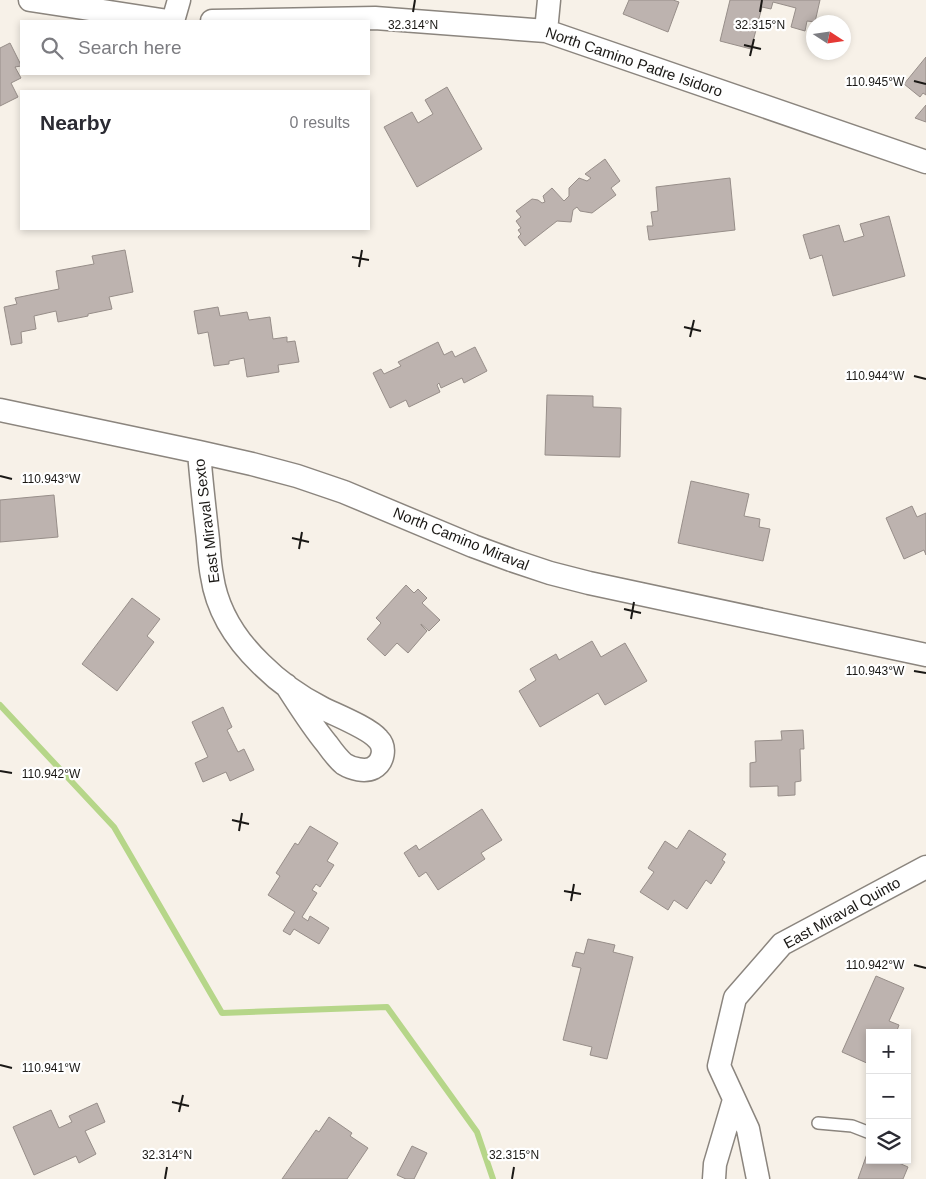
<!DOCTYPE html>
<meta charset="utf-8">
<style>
body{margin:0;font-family:Arial,sans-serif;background:#f2f2f3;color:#2b2b33}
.controls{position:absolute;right:15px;bottom:15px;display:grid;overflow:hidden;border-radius:0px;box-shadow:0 2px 8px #0003}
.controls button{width:45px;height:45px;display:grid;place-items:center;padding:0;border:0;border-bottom:1px solid #e1e1e2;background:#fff;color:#2b2b33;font:25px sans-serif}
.compass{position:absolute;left:806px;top:15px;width:45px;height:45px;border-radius:50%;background:#fff;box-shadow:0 2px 8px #0003;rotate:102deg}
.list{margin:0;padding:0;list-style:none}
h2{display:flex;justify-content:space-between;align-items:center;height:65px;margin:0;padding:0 20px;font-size:21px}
h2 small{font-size:16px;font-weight:400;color:#7c7c81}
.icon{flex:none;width:28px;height:28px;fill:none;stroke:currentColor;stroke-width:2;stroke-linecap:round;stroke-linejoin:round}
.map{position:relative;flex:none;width:926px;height:1179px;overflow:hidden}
.search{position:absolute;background:#fff;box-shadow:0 2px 8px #0003;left:20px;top:20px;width:350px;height:55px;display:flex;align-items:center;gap:12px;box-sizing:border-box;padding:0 18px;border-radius:0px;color:#7c7c81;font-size:19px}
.panel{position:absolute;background:#fff;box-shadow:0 2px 8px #0003;left:20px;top:90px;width:350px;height:140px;border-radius:0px}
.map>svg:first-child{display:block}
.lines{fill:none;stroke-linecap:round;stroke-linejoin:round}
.stream{stroke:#b6d689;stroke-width:6}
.building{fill:#bdb3af;stroke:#978e89}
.service-casing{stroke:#8b857e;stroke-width:14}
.minor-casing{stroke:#8b857e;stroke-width:25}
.service{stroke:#fff;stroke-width:11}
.minor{stroke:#fff;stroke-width:22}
.ticks{fill:none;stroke:#1a1815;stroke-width:2}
.labels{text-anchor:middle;stroke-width:4.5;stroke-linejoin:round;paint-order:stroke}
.street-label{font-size:15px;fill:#1a1815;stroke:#fff}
.ticks-label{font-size:12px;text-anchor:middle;fill:#1a1815;stroke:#fff;stroke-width:4.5;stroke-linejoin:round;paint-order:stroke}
</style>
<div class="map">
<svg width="926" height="1179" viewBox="0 0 926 1179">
<rect width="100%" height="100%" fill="#f7f1e8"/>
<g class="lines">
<!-- stream -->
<path class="stream" d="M 0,705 L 114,827 L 222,1013 L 387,1007 L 477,1132 L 493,1179"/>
</g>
<!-- building -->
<path class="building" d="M 629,0 L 673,0 L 679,2 L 668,32 L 623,14 Z
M 730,0 L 820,0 L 815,22 L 807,21 L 805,31 L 791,27 L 796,8 L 773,2 L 771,9 L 762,7 L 751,49 L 720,41 Z
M 10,43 L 21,65 L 21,66 L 15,67 L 21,78 L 11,83 L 18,97 L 0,106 L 0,48 Z
M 926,57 L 926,95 L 923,93 L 920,97 L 904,84 Z
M 447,87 L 482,149 L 417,187 L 384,127 L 412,112 L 418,123 L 433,114 L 425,100 Z
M 926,105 L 926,122 L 915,118 Z
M 605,159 L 620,181 L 611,188 L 616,195 L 592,213 L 580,211 L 577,207 L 573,210 L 571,222 L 557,221 L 525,246 L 518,237 L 521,234 L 518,230 L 521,228 L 516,221 L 521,217 L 516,211 L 532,199 L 538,200 L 542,203 L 545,202 L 543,196 L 552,188 L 564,201 L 569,196 L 569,188 L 579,178 L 587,181 L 591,178 L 585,174 Z
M 730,178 L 735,230 L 649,240 L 647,226 L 653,226 L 651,212 L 658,211 L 656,187 Z
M 889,216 L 905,276 L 833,296 L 822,255 L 810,259 L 803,235 L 839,225 L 844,242 L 864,236 L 860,224 Z
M 125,250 L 133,292 L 109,297 L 112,309 L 88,314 L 88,316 L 58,322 L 56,311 L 34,316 L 36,329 L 21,332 L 22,343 L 11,345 L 4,307 L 17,304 L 15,298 L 59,289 L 56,271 L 94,264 L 92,256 Z
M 218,307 L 220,316 L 247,312 L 249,320 L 270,317 L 273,339 L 287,337 L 287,342 L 295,341 L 299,362 L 278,365 L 279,372 L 247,377 L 244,358 L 229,361 L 229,364 L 214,366 L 208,332 L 198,334 L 194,311 Z
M 438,342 L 444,355 L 452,351 L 455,357 L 475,347 L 487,371 L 464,383 L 462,378 L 441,388 L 439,383 L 437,385 L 440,392 L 409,407 L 406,400 L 390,408 L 373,373 L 381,369 L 384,374 L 401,366 L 398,362 Z
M 547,395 L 593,396 L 593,407 L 621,408 L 620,457 L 545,455 Z
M 691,481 L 749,494 L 744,516 L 760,519 L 759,527 L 770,529 L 763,561 L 678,543 Z
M 54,495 L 58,537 L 0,542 L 0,500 Z
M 912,506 L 917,517 L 926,513 L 926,555 L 924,550 L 904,559 L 886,518 Z
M 406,585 L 414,593 L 418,589 L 427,598 L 422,603 L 440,620 L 429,631 L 421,624 L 421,625 L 427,631 L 408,653 L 397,643 L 385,656 L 367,639 L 381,623 L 376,618 Z
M 132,598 L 160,619 L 147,636 L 154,642 L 117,691 L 82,664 Z
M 592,641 L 601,657 L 625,643 L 647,681 L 605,705 L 598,693 L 540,727 L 519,691 L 536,680 L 530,669 L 556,654 L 559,660 Z
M 223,707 L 232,727 L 227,730 L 238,752 L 244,749 L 254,770 L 230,781 L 226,772 L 203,782 L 195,763 L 208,757 L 192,722 Z
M 803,730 L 804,749 L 800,749 L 801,781 L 795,782 L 795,795 L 778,796 L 778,786 L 750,787 L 750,763 L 756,762 L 755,741 L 782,740 L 781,731 Z
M 482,809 L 502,840 L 481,853 L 485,859 L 438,890 L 426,872 L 419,877 L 404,853 L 416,845 L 419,850 Z
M 310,826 L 338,843 L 327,861 L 334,865 L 320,887 L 316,884 L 312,890 L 317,893 L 302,917 L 308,921 L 310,916 L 329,928 L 319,944 L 294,929 L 290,935 L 283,931 L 295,912 L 268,895 L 280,876 L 276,873 L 295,843 L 298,845 Z
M 689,830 L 726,854 L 722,860 L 725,862 L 711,884 L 706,880 L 687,909 L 674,900 L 668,910 L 640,892 L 654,872 L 648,868 L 665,841 L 677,849 Z
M 588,939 L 615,945 L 613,952 L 633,957 L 607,1059 L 590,1055 L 592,1047 L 563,1040 L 581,968 L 572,966 L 576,952 L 584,954 Z
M 876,976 L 904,988 L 889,1021 L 899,1025 L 896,1033 L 870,1033 L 869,1064 L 842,1052 Z
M 97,1103 L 105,1122 L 85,1131 L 96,1154 L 79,1163 L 76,1156 L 34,1175 L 13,1127 L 51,1110 L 59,1128 L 72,1122 L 69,1116 Z
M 329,1117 L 352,1133 L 350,1136 L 368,1148 L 347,1179 L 282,1179 L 316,1130 L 319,1132 Z
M 412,1146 L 427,1153 L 414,1179 L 406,1179 L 397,1175 Z
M 868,1151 L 870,1152 L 870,1160 L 892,1160 L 908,1167 L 903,1179 L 858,1179 Z"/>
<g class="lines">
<defs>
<path id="service" d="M 818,1123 L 852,1126 L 870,1133"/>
<path id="minor" d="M 30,0 L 168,21
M 173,21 L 179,0
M 212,21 L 375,18 L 546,31 L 926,162
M 546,31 L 549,0
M 0,410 L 199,452 L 252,464 L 297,476 L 344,492 L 473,546 L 511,560 L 550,573 L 589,583 L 926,655
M 199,452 C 201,478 204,504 207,531 C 209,546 209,561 212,576 C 217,610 236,640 261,664 C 278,681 300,697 322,708 C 336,715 369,728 378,739 C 386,747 384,762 373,768 C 365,772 352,769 344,764 C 338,759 332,751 327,744 C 312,726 299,705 286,685
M 714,1179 L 715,1164 L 734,1100
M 758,1179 L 748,1129 L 719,1066 L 735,998 L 782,944 L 926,867"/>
</defs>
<!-- service casing -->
<use href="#service" class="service-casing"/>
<!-- minor casing -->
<use href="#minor" class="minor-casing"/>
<!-- service -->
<use href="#service" class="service"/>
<!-- minor -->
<use href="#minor" class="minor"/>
</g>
<!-- ticks -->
<path class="ticks" d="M 413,12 L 415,0M 760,12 L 762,0M 744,45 L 761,49M 750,56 L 754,39M 914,81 L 926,84M 352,257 L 369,260M 359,267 L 362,250M 684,327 L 701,331M 690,337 L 694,320M 914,376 L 926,379M 0,476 L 12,479M 292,538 L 309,542M 299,549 L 302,532M 624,609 L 641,613M 631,619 L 634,602M 914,671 L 926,673M 0,771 L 12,773M 232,820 L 249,824M 239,831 L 242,813M 564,891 L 581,894M 571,901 L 574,884M 914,965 L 926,968M 0,1065 L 12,1068M 172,1102 L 189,1106M 179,1112 L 183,1095M 165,1179 L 167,1167M 512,1179 L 514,1167"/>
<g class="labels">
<!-- street labels -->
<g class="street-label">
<text transform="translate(634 62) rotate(19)" y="5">North Camino Padre Isidoro</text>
<text transform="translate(207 521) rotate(-97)" y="5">East Miraval Sexto</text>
<text transform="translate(461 539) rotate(22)" y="5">North Camino Miraval</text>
<text transform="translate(842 913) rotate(-29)" y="5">East Miraval Quinto</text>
</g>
</g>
<g class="ticks-label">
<text x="413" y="29">32.314°N</text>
<text x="760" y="29">32.315°N</text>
<text x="875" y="86">110.945°W</text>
<text x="875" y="380">110.944°W</text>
<text x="51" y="483">110.943°W</text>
<text x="875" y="675">110.943°W</text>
<text x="51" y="778">110.942°W</text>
<text x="875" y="969">110.942°W</text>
<text x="51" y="1072">110.941°W</text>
<text x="167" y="1159">32.314°N</text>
<text x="514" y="1159">32.315°N</text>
</g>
</svg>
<div class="controls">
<button>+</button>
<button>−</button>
<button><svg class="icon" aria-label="layers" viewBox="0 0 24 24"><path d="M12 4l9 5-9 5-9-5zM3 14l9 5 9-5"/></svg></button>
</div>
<svg class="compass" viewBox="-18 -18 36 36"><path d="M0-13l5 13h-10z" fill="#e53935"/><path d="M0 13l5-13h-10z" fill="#7c7c81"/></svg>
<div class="search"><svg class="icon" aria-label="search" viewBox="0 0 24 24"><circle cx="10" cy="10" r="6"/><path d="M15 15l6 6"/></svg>Search here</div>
<section class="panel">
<h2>Nearby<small>0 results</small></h2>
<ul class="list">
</ul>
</section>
</div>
